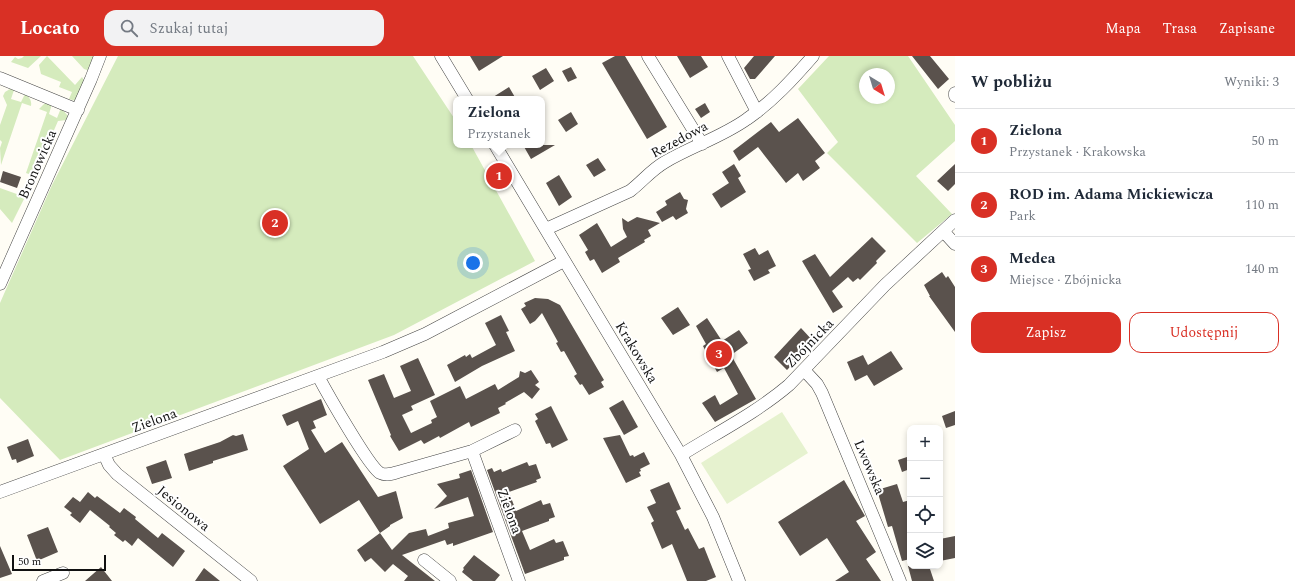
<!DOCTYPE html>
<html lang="pl">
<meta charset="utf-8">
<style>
body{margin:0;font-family:Spectral,serif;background:#f2f2f3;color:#1f2937}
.controls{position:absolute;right:12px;bottom:12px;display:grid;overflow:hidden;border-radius:8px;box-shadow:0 2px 6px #0003}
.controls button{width:36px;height:36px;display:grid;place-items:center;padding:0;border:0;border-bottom:1px solid #e0e1e3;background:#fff;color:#1f2937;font:20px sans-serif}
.compass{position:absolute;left:859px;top:12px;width:36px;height:36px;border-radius:50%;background:#fff;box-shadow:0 2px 6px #0003;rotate:142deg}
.scale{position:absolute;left:12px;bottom:10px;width:94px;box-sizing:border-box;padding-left:4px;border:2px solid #111;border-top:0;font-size:11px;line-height:14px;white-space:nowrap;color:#111;-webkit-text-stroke:3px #fff;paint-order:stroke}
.you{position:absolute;left:473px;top:207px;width:14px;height:14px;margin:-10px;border:3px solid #fff;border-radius:50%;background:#1a73e8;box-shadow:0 0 0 6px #1a73e833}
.badge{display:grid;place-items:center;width:26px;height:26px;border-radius:50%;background:#d93025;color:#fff;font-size:13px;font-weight:700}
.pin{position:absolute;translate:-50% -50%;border:2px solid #fff;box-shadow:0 1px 4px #0006}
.popup{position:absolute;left:453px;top:40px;width:92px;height:52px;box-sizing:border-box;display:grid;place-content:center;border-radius:8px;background:#fff;filter:drop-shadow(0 1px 3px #0005);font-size:13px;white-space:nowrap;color:#747a83}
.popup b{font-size:15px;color:#1f2937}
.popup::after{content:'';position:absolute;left:50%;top:100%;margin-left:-8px;border:8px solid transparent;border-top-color:#fff}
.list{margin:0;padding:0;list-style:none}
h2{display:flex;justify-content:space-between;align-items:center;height:52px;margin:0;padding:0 16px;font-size:17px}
h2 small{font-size:13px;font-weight:400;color:#747a83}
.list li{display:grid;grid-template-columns:26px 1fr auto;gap:12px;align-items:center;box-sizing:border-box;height:64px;padding:0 16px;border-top:1px solid #e0e1e3}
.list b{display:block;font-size:15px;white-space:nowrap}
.list p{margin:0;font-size:13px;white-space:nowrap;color:#747a83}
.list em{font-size:13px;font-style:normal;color:#747a83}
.actions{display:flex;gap:8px;padding:12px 16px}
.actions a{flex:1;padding:9px 0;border:1px solid #d93025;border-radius:12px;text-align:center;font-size:14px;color:#d93025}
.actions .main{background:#d93025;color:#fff}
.icon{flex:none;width:22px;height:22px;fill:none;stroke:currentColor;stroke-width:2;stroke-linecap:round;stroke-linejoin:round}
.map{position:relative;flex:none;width:955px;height:525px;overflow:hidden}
header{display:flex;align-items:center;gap:24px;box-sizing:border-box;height:56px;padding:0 20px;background:#d93025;color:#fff}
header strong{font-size:19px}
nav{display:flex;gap:22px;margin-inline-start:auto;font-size:14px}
.search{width:280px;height:36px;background:#f2f2f3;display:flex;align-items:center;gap:10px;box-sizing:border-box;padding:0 14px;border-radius:12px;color:#747a83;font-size:15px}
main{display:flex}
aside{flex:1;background:#fff}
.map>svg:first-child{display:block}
.green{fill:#d5ebbd;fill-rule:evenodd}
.pitch{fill:#e6f2cf}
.building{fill:#5a524d}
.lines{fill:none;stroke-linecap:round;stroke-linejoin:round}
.minor-casing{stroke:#444;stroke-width:13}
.minor{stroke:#fff;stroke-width:12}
.labels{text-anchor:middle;stroke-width:4;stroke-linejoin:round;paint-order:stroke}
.street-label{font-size:14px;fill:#111;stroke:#fff}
</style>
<header>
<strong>Locato</strong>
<div class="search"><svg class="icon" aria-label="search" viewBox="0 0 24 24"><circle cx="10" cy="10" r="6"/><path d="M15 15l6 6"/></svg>Szukaj tutaj</div>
<nav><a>Mapa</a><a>Trasa</a><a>Zapisane</a></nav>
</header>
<main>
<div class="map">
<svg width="955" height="525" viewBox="0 0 955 525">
<rect width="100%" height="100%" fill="#fffdf5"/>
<!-- green -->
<path class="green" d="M 24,0 L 41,0 L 28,12 L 11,6 L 15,1 L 18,3 L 22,2 Z
M 47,0 L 75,29 L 82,21 L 85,26 L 76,45 L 69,43 L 72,36 L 59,31 L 61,26 L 41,18 L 39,9 Z
M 72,0 L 95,0 L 90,15 L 84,13 Z
M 118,0 L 413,0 L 456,65 L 456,89 L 471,89 L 535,205 L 394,279 L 60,404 L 0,342 L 0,247 L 52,129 Z
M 829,0 L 908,0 L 955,69 L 955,85 L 916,120 L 952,158 L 917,187 L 827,97 L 838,86 L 798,33 ZM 865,18 L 889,18 L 889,42 L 865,42 Z
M 10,33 L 14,34 L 11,43 L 21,46 L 25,38 C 29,41 32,44 31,50 L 22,47 L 1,109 L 0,92 L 2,86 L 0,84 L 0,69 L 7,49 L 3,40 L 5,36 Z
M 47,47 L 52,48 L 49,58 L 57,62 L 61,52 L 68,60 L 67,64 L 58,65 L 34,120 L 26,117 L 47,56 L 39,53 L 44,48 Z
M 0,132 L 25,141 L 12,167 L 0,153 Z"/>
<!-- pitch -->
<path class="pitch" d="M 782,356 L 808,397 L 727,448 L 701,407 Z"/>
<!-- building -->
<path class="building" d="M 470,0 L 503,0 L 479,15 Z
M 615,0 L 625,0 L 667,71 L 647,83 L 602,7 Z
M 677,0 L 701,0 L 708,11 L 690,22 Z
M 754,0 L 775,0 L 755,23 L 750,23 L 744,12 Z
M 912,0 L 930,0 L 949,23 L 938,33 Z
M 571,11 L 577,22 L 568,26 L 562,15 Z
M 546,12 L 554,25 L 540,34 L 532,20 Z
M 509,31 L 516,43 L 490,43 Z
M 705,47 L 710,56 L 701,62 L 695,53 Z
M 571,56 L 578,68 L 566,76 L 558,64 Z
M 798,62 L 825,97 L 815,105 L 820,112 L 803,125 L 798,117 L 786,127 L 758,91 L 739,105 L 733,95 L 771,66 L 779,76 Z
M 523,89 L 555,89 L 531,103 Z
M 598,102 L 606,114 L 594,121 L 586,109 Z
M 734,108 L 741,120 L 738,122 L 746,136 L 721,152 L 712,138 L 729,127 L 722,116 Z
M 955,108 L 955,128 L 948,135 L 937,125 Z
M 3,115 L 21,121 L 17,132 L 0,126 Z
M 559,119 L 572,141 L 559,150 L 546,127 Z
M 680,136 L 684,143 L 688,144 L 686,153 L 688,157 L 676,164 L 673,160 L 662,166 L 656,156 L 667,149 L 665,145 Z
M 637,161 L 660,167 L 648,174 L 651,180 L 644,184 L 645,186 L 618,202 L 620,206 L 602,217 L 594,203 L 590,205 L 585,196 L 588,194 L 579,179 L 597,167 L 611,191 L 627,181 L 623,173 L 622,162 L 628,166 Z
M 872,181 L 886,195 L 876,205 L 877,207 L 860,224 L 858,222 L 853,226 L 848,221 L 832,235 L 843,251 L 833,257 L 802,205 L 815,198 L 830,221 Z
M 755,192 L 759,199 L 768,194 L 776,210 L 768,214 L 770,217 L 754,225 L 748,214 L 751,213 L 743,198 Z
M 942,216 L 946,222 L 948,220 L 955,231 L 955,276 L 929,240 L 930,240 L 924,229 Z
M 535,242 L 548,243 L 560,249 L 604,324 L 601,326 L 604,331 L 589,339 L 582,328 L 580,329 L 574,320 L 577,318 L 564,295 L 561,296 L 556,287 L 558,286 L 542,257 L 535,265 L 530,268 L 521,253 L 526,250 L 524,247 Z
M 678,251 L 690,269 L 673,279 L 661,262 Z
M 501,259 L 509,275 L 506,276 L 515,295 L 482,310 L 455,326 L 447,309 L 465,299 L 466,301 L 470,298 L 472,302 L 496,289 L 485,267 Z
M 707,262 L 722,285 L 739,274 L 748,287 L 731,299 L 756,343 L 715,366 L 702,347 L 715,339 L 720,349 L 738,338 L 724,312 L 717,316 L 703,290 L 706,288 L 696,270 Z
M 801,272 L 814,286 L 787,314 L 774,301 Z
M 891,295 L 903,313 L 874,330 L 867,319 L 855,325 L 847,306 L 863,299 L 868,309 Z
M 418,302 L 435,339 L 411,350 L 413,354 L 402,359 L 411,377 L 432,367 L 431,364 L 437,361 L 430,345 L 460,330 L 466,343 L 495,328 L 498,334 L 519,321 L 520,315 L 525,317 L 531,314 L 539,326 L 535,329 L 540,333 L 532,343 L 524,336 L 505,347 L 506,348 L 498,352 L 500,357 L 471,371 L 469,366 L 440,382 L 439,380 L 424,388 L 421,384 L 399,395 L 390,380 L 391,379 L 368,324 L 384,318 L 394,342 L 411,335 L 400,310 Z
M 321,343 L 327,359 L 313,365 L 316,372 L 311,374 L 325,397 L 342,386 L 378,441 L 396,435 L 403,462 L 390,469 L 390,470 L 380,477 L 359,444 L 320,468 L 283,410 L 309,393 L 298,365 L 287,370 L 282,359 Z
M 623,344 L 638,371 L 624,379 L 609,352 Z
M 551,350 L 568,384 L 552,392 L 550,387 L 546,388 L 535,365 L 538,363 L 535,358 Z
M 955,355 L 955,369 L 946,372 L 942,360 Z
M 243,378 L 248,394 L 213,405 L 213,407 L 189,415 L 184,398 L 220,386 L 233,379 L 236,380 Z
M 620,379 L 630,400 L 633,399 L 634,401 L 644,396 L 650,408 L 640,413 L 641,415 L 639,416 L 641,420 L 626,427 L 603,382 Z
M 28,383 L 34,400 L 17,407 L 16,403 L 12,404 L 7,391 Z
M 910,400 L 910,413 L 902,416 L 898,404 Z
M 166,404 L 172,422 L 152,428 L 146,411 Z
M 527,406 L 529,410 L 536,408 L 541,422 L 536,424 L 537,426 L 509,436 L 516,455 L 541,444 L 543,449 L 550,447 L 555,461 L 549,463 L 549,465 L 522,475 L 530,494 L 554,483 L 556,487 L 563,485 L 569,500 L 564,501 L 564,504 L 561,505 L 525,518 L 487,414 L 492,412 L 494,416 L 501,413 L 502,416 Z
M 471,414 L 493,476 L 453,490 L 453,487 L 447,489 L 445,484 L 402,499 L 435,525 L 404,525 L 408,520 L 393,508 L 385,516 L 371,502 L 365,506 L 357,494 L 380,477 L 392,494 L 409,477 L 426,473 L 428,480 L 449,472 L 448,467 L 474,460 L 468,441 L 434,453 L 447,440 L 437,428 L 460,422 L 459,418 Z
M 844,424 L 865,460 L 856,465 L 876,496 L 866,503 L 881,525 L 835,525 L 849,516 L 827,482 L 800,500 L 778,466 Z
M 669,426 L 681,453 L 676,455 L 685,474 L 688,472 L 699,493 L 704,491 L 716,521 L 706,525 L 687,525 L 672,488 L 662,493 L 651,467 L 654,465 L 647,451 L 656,447 L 650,434 Z
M 897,428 L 903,446 L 910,444 L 910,503 L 902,505 L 892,470 L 888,471 L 877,434 Z
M 88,436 L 95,442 L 97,440 L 120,457 L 124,452 L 136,461 L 135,463 L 158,482 L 162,477 L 185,495 L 173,511 L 138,482 L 132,490 L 125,484 L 123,486 L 114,479 L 116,477 L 109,471 L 110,470 L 90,454 L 80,467 L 70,459 L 72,457 L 64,451 L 73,441 L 80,446 Z
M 48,471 L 58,496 L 37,505 L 27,479 Z
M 955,480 L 955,502 L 940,505 L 940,483 Z
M 0,490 L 12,518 L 0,522 Z
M 474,499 L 500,519 L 495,525 L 473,525 L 462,516 L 464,513 L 463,512 Z
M 908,510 L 929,510 L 934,525 L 912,525 Z
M 101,511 L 112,525 L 85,525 Z
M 204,512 L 220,525 L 195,525 Z"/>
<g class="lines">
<defs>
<path id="minor" d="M 441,0 L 467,43
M 648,0 L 702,88
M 728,0 L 757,56
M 0,22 L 78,54
M 955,37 L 955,40
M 495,89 L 681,399 L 713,461 L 739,525
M 546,173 L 630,135 C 643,125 651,114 665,106 C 692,90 722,81 747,63 C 772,46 793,23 813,0
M 943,175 L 955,188
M 0,228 L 91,23 L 100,0
M 804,314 L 817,328 L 822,337 L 900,525
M 318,320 C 326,335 369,411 380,417 C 386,420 392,418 398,416 L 472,395 L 515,374
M 472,395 L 519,525
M 104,398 L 109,409 L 117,418 L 251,525
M 681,399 C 718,376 756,357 789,329 L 885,229 L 955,164
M 0,436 L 383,296 L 425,278 L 564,205
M 424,504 L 450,525
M 43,525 L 63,517"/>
</defs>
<!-- minor casing -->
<use href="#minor" class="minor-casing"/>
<!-- minor -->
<use href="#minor" class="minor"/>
</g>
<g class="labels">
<!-- street labels -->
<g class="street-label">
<text transform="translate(679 83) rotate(-28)" y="5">Rezedowa</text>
<text transform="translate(37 108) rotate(-66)" y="5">Bronowicka</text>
<text transform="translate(809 287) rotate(-46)" y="5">Zbójnicka</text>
<text transform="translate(637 296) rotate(59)" y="5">Krakowska</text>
<text transform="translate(154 364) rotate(-20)" y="5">Zielona</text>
<text transform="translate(870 411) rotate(67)" y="5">Lwowska</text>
<text transform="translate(184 452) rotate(39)" y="5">Jesionowa</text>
<text transform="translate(510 455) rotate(70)" y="5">Zielona</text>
</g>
</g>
</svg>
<div class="controls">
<button>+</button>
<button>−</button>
<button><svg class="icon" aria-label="locate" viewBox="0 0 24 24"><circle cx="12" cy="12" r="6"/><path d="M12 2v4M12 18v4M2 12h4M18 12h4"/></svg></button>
<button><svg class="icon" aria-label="layers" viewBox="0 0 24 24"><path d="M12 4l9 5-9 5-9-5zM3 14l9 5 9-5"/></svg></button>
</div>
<svg class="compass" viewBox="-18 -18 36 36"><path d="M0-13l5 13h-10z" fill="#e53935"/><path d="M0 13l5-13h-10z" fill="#747a83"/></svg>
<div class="scale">50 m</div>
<div class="you"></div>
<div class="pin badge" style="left:499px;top:120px">1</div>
<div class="popup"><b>Zielona</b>Przystanek</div>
<div class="pin badge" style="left:275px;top:167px">2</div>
<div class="pin badge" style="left:719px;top:298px">3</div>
</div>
<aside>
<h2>W pobliżu<small>Wyniki: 3</small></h2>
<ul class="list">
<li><span class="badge">1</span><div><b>Zielona</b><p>Przystanek · Krakowska</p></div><em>50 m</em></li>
<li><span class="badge">2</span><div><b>ROD im. Adama Mickiewicza</b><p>Park</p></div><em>110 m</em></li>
<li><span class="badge">3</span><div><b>Medea</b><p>Miejsce · Zbójnicka</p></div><em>140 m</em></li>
</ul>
<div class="actions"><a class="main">Zapisz</a><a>Udostępnij</a></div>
</aside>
</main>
